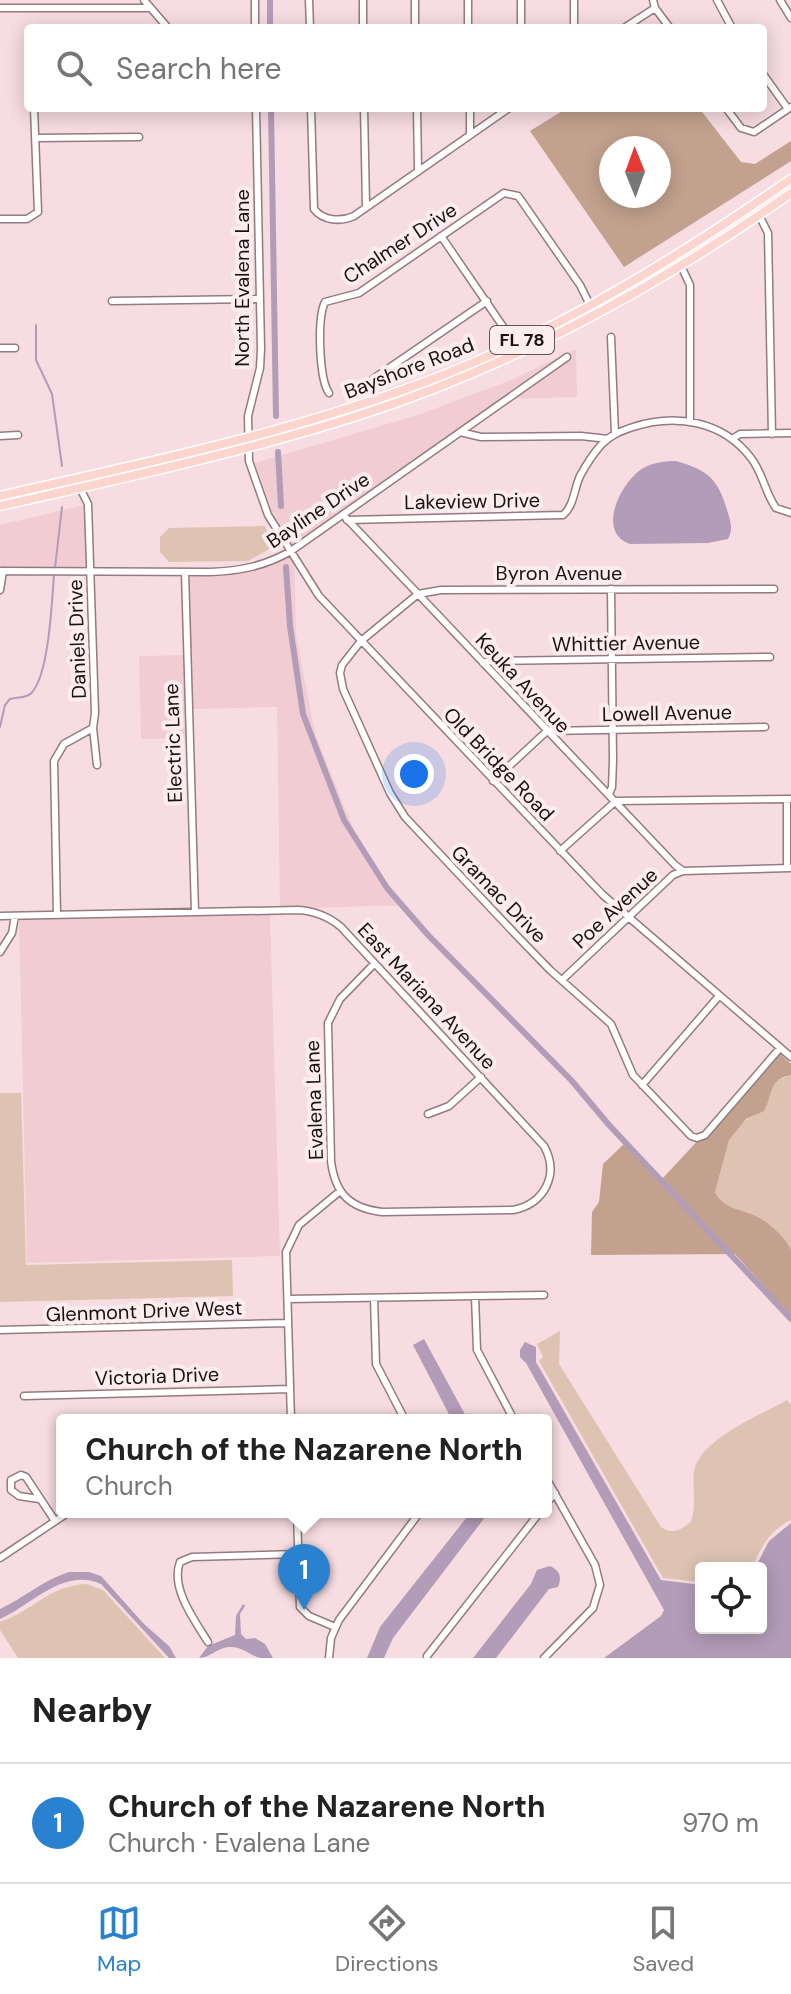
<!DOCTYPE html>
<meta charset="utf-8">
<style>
body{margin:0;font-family:"DM Sans",sans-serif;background:#f6f6f6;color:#222}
.controls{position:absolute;right:24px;bottom:24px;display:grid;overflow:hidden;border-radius:8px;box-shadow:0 4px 20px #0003}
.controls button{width:72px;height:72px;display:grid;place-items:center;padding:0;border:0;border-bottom:2px solid #e0e0e0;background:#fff;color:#222;font:40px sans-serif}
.compass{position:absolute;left:599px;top:136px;width:72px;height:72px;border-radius:50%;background:#fff;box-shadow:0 4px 20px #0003;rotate:359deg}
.you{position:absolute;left:414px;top:774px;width:28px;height:28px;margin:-20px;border:6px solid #fff;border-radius:50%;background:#1a73e8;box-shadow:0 0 0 12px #1a73e833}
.badge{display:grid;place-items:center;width:52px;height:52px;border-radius:50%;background:#2a81cf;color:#fff;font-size:26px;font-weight:700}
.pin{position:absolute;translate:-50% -66px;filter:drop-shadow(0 2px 4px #0008)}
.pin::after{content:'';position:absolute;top:42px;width:28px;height:24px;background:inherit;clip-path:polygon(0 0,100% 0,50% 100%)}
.popup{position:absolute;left:56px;top:1414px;width:496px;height:104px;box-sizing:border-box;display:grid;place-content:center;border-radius:8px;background:#fff;filter:drop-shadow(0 2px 6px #0005);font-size:26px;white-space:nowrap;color:#767676}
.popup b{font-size:30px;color:#222}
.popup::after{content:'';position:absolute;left:50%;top:100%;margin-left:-16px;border:16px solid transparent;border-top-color:#fff}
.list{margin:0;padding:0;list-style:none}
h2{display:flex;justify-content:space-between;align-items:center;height:104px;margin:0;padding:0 32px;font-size:34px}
h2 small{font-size:26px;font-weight:400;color:#767676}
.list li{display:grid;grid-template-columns:52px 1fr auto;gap:24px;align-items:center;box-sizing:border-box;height:120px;padding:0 32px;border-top:2px solid #e0e0e0}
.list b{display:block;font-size:30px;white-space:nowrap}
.list p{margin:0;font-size:26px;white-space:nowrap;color:#767676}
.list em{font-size:26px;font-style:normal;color:#767676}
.icon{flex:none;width:44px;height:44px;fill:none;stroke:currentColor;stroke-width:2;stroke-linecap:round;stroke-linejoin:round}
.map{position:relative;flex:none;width:791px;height:1658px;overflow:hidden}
.search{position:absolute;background:#fff;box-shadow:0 4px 20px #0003;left:24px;right:24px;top:24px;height:88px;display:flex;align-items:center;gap:20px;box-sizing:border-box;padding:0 28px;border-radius:8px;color:#767676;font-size:30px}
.sheet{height:224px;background:#fff}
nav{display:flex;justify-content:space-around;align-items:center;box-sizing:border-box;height:112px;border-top:2px solid #e0e0e0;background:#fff;font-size:22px;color:#767676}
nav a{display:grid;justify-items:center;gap:4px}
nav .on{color:#2a81cf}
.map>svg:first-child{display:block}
.built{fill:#f1cdd3}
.green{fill:#dec3b2}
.forest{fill:#c2a28e;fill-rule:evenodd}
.water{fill:#b39cb8}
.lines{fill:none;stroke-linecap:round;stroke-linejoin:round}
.stream{stroke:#b39cb8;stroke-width:2}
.canal{stroke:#b39cb8;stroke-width:6}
.minor-casing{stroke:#937b7f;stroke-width:9}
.major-casing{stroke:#fff;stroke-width:11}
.minor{stroke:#fff;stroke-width:6}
.major{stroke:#fbd5ce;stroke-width:8}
.labels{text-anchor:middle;stroke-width:8;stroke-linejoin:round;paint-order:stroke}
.shield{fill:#fdedef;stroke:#5e5355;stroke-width:2}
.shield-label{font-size:18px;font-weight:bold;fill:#1a1113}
.street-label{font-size:20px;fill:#1a1113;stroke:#fdedef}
</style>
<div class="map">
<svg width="791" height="1658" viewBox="0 0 791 1658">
<rect width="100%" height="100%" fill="#f7dce1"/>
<!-- built -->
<path class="built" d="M 576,349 L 577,397 L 512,399 L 294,548 L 296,635 L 315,734 L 354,830 L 369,858 L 403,905 L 280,909 L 277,707 L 193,709 L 194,738 L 141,739 L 139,656 L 191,655 L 189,572 L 269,564 L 294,548 L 273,514 L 255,463 L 418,415 L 509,381 Z
M 92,503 L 94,570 L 6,570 L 0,601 L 0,525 Z
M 270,913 L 280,1256 L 27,1263 L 19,919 Z"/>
<!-- green -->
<path class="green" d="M 265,526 L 273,547 L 248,561 L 169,562 L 160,552 L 160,537 L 169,528 Z
M 791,1075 L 791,1249 C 784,1237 771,1224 758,1217 C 742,1209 723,1209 715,1192 L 729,1140 L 738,1125 L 757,1114 L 775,1081 Z
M 0,1093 L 21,1093 L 26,1265 L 232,1260 L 233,1296 L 0,1302 Z
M 560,1331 L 559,1364 L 661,1527 C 671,1535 683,1530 691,1521 C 697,1506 692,1487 694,1471 C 700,1439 761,1415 787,1400 L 791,1405 L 791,1520 C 770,1530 761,1547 752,1568 L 701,1568 L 701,1582 L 663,1578 L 539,1361 L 543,1357 L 537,1344 Z
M 87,1584 L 103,1590 L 165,1658 L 18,1658 L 0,1630 L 0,1622 C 35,1610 47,1586 87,1584 Z"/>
<!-- forest -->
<path class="forest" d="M 567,108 L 699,108 L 741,162 L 755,164 L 791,141 L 791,161 L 624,267 L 530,131 ZM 611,148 L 659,148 L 659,196 L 611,196 Z
M 779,1053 L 791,1064 L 791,1075 C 768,1079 773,1095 764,1111 L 746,1119 L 729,1140 L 715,1192 C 723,1209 742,1209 758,1217 C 771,1224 784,1237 791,1249 L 791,1316 L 735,1254 L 591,1255 L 592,1212 L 599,1202 L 603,1164 L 625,1143 L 662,1179 Z"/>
<!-- water -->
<path class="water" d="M 676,461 C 710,471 718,479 728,513 C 731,523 733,529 728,539 L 708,543 L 630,544 C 597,533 619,486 639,471 C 649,463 664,461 676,461 Z
M 424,1339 L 468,1420 L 452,1420 L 413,1345 Z
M 525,1342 L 536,1347 L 536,1362 L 661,1580 L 701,1585 L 701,1628 L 761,1628 L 761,1568 L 755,1568 L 769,1541 L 791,1523 L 791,1658 L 604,1658 L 661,1616 L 664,1610 L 526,1363 L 520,1357 L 520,1350 Z
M 471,1512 L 489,1512 L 393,1638 L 384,1658 L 367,1658 L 380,1627 Z
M 550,1566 C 560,1571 562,1576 558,1587 L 549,1589 L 496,1658 L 473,1658 L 531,1584 L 537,1570 Z
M 69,1572 L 89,1572 L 101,1576 L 144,1624 L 169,1646 L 176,1658 L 169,1658 L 101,1584 C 63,1567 32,1605 0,1619 L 0,1609 C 24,1598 43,1580 69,1572 Z
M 243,1604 L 245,1606 L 240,1614 L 241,1634 L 246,1639 L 255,1638 L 265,1644 L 273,1658 C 269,1658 264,1658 260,1658 C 249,1655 242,1646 229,1647 C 216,1648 210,1658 199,1658 L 208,1646 L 235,1635 L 236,1616 Z"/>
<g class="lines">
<!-- stream -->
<path class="stream" d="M 36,325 L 36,360 L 52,394 L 62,466
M 55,568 L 62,507
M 0,727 L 5,705 L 10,699 C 17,697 29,698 33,691 C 49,671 52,601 54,574"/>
<!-- canal -->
<path class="canal" d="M 270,0 L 270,28
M 271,108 L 276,416
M 278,452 L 281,506
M 286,567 L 290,626 L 303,714 L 344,820 L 387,888 L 428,935 L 572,1081 L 609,1125 L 791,1319"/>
<defs>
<path id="minor" d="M 144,0 L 168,28
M 255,0 L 255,28
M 309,0 L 310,28
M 363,0 L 363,28
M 415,0 L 415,28
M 468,0 L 468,28
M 521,0 L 521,28
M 574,0 L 574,28
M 653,0 L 655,8 L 670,28
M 717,0 L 732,28
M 780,0 L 791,18
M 0,8 L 151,8
M 624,28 L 655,8
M 763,74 L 788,109
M 256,108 L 261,349 L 260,368 L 248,416 L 249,461 L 268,515 L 319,596 L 603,895 L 791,1057
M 311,108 L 314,209 C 323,221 341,222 354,216 L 509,108
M 364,108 L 366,206
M 417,108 L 418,169
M 470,108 L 470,134
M 726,108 L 741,128 L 754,132 L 791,107
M 36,138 L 139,137
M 759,215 L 768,233 L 772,434
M 0,219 L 27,219 L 38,212 L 34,108
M 441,236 L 515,344
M 681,266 L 690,285 L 690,421
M 112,301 L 260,299
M 611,337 L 615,434
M 0,348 L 15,348
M 373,379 L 487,301
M 329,393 C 319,379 317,318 325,302 L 359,293 L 504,193 L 518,196 L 523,203 L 580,285 L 590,305
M 460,432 L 481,437 L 581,436 L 608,439
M 0,436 L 18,435
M 732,439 L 740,434 L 791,433
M 346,518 L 675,865 L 683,871
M 347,520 L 563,515 C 574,506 574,489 580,476 C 586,465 593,454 601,445 C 610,435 621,431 633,427 C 676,413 723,421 751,458 C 763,473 765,493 776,508 L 791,513
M 0,571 L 210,572 C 240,571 265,566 291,551 L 567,357
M 185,572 L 195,912
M 774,589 L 441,590 L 418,594 L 361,641 L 342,665 L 340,673 L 343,689 L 390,793 L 405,817 L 518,937 L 550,970 L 611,1024 L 633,1075 L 691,1136 L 697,1138 L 705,1135 L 780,1048
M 0,590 L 3,571
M 483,663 L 491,661 L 770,657
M 93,728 L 97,765
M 493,781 L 547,731 L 765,727
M 609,794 L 612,787 L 613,760 L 611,589
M 560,851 L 616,801 L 791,799
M 787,868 L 787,799
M 57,915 L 54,761 L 64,744 L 93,728 L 95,713 L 88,504 L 80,488
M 0,916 L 298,910 C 315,911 328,916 341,927 L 544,1146 C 560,1175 544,1204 513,1210 L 382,1212 C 349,1208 335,1193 331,1161 L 328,1023 L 340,999 L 374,964
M 0,952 L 12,933 L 15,916
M 562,980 L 673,875 L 683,871 L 791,868
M 642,1085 L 719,996
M 428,1114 L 449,1106 L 481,1077
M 475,1296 L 477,1350 L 514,1420
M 374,1298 L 376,1364 L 405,1420
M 288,1299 L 544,1295
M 0,1330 L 288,1323
M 24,1396 L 290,1389
M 291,1420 L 286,1252 L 299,1225 L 339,1192
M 39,1499 L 19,1496 L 11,1490 L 11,1480 L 21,1475 L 26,1477 L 55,1521
M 546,1504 L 555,1493
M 297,1512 L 300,1607 L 309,1616 L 335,1627
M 0,1558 L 69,1512
M 208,1642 C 195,1621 170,1588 180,1562 L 192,1557 L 298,1554
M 427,1656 L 540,1512
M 329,1658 L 331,1638 L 339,1620 L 420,1512
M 544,1658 L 593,1608 L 600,1585 L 595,1565 L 546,1478"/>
<path id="major" d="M 0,496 C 149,462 300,431 443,375 C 568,326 681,255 791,179
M 0,506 C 119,479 241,453 357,416 C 514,366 658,287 791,193"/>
</defs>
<!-- minor casing -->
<use href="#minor" class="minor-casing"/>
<!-- major casing -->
<use href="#major" class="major-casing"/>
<!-- minor -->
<use href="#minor" class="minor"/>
<!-- major -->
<use href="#major" class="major"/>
</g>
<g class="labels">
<!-- shield labels -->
<rect class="shield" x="490" y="326" width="64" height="28" rx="6"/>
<g class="shield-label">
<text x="522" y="346">FL 78</text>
</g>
<!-- street labels -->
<g class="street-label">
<text transform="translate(400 243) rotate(-33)" y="7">Chalmer Drive</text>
<text transform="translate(242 278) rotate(-90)" y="7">North Evalena Lane</text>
<text transform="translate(409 368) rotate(-21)" y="7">Bayshore Road</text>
<text transform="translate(472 501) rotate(-1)" y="7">Lakeview Drive</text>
<text transform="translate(318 510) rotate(-34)" y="7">Bayline Drive</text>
<text x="559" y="580">Byron Avenue</text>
<text transform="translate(77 639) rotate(-92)" y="7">Daniels Drive</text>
<text transform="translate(626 643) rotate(-1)" y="7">Whittier Avenue</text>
<text transform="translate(523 683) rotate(47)" y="7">Keuka Avenue</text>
<text transform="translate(667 713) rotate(-1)" y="7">Lowell Avenue</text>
<text transform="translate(173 743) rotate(-92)" y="7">Electric Lane</text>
<text transform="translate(499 764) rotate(46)" y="7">Old Bridge Road</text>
<text transform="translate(499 894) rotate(46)" y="7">Gramac Drive</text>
<text transform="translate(615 908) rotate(-43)" y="7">Poe Avenue</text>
<text transform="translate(427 996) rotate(47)" y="7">East Mariana Avenue</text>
<text transform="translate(314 1100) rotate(-92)" y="7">Evalena Lane</text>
<text transform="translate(144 1311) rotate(-2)" y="7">Glenmont Drive West</text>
<text transform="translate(157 1376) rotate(-2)" y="7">Victoria Drive</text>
</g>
</g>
</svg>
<div class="controls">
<button><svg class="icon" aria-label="locate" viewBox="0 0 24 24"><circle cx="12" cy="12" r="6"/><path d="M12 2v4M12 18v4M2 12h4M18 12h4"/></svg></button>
</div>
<svg class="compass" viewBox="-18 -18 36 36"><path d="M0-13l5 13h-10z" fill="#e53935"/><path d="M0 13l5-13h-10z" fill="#767676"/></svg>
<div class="you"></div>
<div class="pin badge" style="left:304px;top:1610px">1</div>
<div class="popup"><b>Church of the Nazarene North</b>Church</div>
<div class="search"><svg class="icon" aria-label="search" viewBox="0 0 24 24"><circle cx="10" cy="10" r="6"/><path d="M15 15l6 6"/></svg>Search here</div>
</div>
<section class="sheet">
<h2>Nearby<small></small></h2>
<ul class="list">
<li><span class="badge">1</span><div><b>Church of the Nazarene North</b><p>Church · Evalena Lane</p></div><em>970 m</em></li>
</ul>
</section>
<nav>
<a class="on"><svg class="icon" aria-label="map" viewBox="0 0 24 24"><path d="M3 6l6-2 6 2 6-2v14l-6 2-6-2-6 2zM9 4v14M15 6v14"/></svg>Map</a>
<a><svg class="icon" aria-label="directions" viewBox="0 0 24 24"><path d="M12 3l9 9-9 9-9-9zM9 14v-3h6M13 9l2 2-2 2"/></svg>Directions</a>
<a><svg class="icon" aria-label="saved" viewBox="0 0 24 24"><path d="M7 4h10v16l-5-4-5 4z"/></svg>Saved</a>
</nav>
